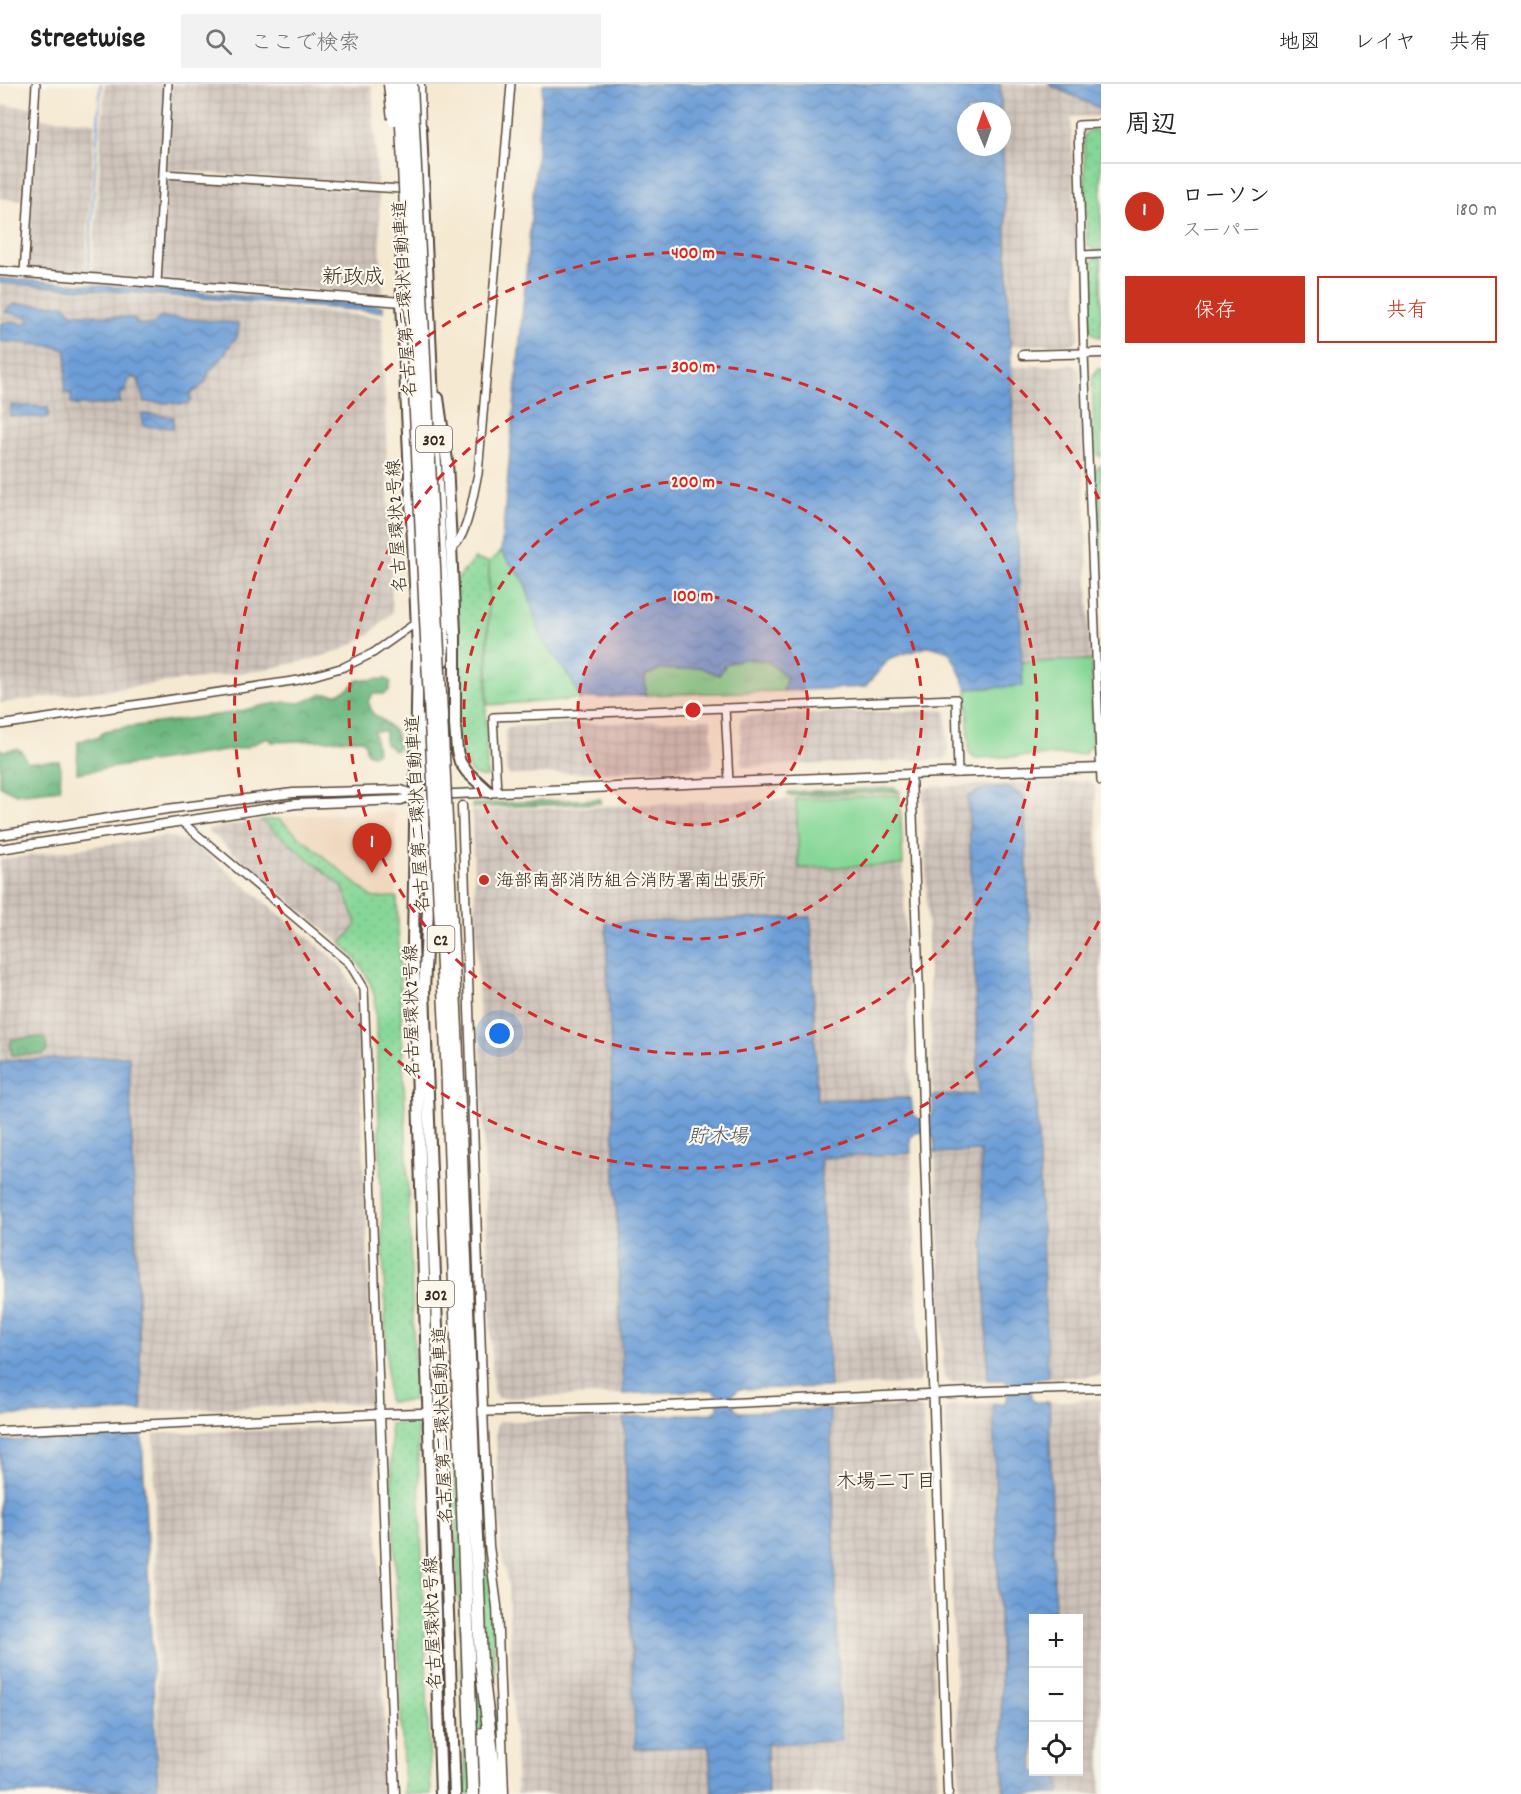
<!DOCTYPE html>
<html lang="ja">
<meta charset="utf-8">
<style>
body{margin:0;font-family:Dekko,"Klee One",sans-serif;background:#f2f2f2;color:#222}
.controls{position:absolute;right:18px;bottom:18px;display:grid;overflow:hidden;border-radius:0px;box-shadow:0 6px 24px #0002}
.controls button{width:54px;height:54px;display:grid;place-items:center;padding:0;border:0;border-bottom:2px solid #e0e0e0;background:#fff;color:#222;font:30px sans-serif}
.compass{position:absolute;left:957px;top:18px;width:54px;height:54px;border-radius:50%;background:#fff;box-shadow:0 6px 24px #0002;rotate:358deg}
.you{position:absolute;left:500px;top:950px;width:21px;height:21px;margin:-15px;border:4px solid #fff;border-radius:50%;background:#1a73e8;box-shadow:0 0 0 9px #1a73e833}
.badge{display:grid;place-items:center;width:39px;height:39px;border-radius:50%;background:#c8321e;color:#fff;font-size:20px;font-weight:700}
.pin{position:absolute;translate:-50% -50px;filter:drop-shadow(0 2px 3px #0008)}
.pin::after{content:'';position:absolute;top:32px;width:21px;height:18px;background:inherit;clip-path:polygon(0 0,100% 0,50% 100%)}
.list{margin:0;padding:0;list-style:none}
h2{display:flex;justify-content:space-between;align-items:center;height:78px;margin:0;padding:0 24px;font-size:26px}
h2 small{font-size:20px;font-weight:400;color:#767676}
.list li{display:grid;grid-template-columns:39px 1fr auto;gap:18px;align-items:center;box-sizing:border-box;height:96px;padding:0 24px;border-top:2px solid #e0e0e0}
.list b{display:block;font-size:22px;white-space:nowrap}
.list p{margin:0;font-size:20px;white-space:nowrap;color:#767676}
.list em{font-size:20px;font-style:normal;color:#767676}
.actions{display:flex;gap:12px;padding:18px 24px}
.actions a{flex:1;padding:14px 0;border:2px solid #c8321e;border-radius:0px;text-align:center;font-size:21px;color:#c8321e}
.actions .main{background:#c8321e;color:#fff}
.icon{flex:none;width:33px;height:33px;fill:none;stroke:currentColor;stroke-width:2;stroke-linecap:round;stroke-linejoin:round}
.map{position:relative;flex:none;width:1101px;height:1710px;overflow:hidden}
header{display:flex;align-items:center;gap:36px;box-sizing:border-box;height:84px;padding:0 30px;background:#fff;border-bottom:2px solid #e0e0e0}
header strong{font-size:28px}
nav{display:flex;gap:33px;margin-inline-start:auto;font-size:21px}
.search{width:420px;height:54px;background:#f2f2f2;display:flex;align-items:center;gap:15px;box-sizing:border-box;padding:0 21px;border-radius:0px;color:#767676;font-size:22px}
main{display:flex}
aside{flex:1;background:#fff}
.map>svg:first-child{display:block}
.built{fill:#efd6bc}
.industrial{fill:url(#industrial-grid)}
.grass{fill:url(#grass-tufts);stroke:#60805a;stroke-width:1.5}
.forest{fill:url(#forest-crowns);stroke:#54714f;stroke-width:1.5}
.park{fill:#86d797;stroke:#60805a;stroke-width:1.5}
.garden{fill:url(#garden-dots);stroke:#60805a;stroke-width:1.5}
.water{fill:url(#water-waves);stroke:#54647a;stroke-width:1.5}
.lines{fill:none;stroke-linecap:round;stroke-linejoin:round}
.stream{stroke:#6d9ed7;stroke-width:2}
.minor-casing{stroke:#574739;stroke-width:10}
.tertiary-casing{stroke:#574739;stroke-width:11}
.trunk-casing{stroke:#574739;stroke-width:14}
.motorway-casing{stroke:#574739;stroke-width:15}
.minor{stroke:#fff;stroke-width:7}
.tertiary{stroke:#fff;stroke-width:8}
.trunk{stroke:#fff;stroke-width:10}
.motorway{stroke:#fff;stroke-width:12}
.motorway-bridge-casing{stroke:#574739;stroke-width:15;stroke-linecap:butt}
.motorway-bridge{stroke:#fff;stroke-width:12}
.ring{fill:none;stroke:#d62828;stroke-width:3;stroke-dasharray:10 8}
.poi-dot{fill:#c8321e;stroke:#fbf7ec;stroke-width:2}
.labels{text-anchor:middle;stroke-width:4.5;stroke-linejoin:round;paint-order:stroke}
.shield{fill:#fbf7ec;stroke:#75685c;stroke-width:1.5}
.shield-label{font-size:16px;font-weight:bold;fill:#3b2a1e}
.street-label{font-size:18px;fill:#3b2a1e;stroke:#fbf7ec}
.poi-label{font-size:18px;fill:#3b2a1e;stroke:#fbf7ec;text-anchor:start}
.water-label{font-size:20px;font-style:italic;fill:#4f5868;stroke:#fbf7ec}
.neighbourhood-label{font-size:20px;fill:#3b2a1e;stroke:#fbf7ec}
.quarter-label{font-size:21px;fill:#3b2a1e;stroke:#fbf7ec}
.centre{fill:#d62828;stroke:#fbf7ec;stroke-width:3}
.ring-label{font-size:18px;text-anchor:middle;font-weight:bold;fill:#d62828;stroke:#fbf7ec;stroke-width:4.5;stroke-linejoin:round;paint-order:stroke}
</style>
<header>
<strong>Streetwise</strong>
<div class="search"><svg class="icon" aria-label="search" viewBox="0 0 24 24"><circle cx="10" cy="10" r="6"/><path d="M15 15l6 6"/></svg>ここで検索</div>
<nav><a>地図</a><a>レイヤ</a><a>共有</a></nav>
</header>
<main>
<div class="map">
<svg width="1101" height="1710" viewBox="0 0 1101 1710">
<defs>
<pattern id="industrial-grid" width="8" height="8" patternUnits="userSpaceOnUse" patternTransform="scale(1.5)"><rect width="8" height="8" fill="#cdc2b9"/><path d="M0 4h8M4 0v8" fill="none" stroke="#b1a79f"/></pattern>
<pattern id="grass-tufts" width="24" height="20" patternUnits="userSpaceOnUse" patternTransform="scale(1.5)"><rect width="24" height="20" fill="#86d797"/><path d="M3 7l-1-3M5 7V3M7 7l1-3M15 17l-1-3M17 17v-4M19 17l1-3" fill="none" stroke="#75b982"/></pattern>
<pattern id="forest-crowns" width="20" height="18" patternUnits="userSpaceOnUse" patternTransform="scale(1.5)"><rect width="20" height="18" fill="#6cb880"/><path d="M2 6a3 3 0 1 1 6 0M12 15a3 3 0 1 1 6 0" fill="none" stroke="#5a9668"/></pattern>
<pattern id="garden-dots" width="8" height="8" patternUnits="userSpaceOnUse" patternTransform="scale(1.5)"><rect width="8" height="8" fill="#86d797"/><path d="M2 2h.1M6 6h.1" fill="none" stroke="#75b982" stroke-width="1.8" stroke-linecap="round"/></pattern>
<pattern id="water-waves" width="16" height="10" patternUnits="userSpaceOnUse" patternTransform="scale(1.5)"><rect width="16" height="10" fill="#6d9ed7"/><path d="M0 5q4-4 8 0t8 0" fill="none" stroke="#5b81ae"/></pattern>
</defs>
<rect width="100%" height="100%" fill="#fbf7ec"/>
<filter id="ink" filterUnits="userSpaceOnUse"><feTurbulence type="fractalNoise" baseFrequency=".0167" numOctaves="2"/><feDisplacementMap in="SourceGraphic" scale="12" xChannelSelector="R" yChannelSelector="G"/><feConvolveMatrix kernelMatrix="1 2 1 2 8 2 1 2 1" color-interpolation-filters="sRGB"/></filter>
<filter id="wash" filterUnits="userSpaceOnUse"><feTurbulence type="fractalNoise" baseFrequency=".008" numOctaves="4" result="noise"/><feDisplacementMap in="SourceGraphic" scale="24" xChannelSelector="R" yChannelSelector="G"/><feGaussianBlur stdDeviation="1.35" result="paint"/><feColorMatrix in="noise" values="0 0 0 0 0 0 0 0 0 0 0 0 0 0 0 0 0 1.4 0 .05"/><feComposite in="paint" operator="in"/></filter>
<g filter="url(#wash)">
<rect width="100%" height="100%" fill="#f5e9d2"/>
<!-- built -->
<path class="built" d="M 391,728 L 395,730 L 397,813 L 374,814 L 279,735 L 294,732 Z"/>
<!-- industrial -->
<path class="industrial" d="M 105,0 L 166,0 L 154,195 L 92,190 Z
M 172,0 L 372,1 L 377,101 L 166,86 Z
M 1000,0 L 1048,0 L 1101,25 L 1101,32 L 1071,33 L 1079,254 L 1073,260 L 1010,262 Z
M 0,21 L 31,23 L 25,116 L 0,114 Z
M 37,34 L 95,38 L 85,190 L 26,186 Z
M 166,94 L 378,108 L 383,208 L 370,210 L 159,195 Z
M 0,200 L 382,233 L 392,528 L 369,551 L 339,567 L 310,576 L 256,587 L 0,619 Z
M 1073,281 L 1080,286 L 1091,576 L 1022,578 L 1011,283 Z
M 943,626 L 946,628 L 948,673 L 946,675 L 746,683 L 742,681 L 740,636 L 745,632 Z
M 711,635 L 712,680 L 708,684 L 510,691 L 506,687 L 505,646 L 508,643 Z
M 1089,697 L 1095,701 L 1101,875 L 1101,1292 L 1048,1294 L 1024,712 L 968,712 L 979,1011 L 933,1012 L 923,707 L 928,703 Z
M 796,715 L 799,783 L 903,781 L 911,1014 L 817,1017 L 811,833 L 606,840 L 623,1310 L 498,1314 L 493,1308 L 472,727 Z
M 261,736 L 343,803 L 358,841 L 341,860 L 207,746 Z
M 166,752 L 189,758 L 209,772 L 329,871 L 340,881 L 350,897 L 357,914 L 373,1313 L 368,1319 L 142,1327 L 129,972 L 0,977 L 0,776 Z
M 980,1067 L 988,1296 L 950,1299 L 944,1294 L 935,1069 Z
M 911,1069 L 921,1294 L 917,1299 L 830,1303 L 820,1073 Z
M 1101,1315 L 1101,1710 L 1060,1710 L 1059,1688 L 1078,1688 L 1078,1534 L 1055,1534 L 1049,1318 Z
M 993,1319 L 1004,1710 L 960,1710 L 945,1325 L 952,1321 Z
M 917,1322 L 923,1327 L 938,1710 L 768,1710 L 767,1660 L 841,1657 L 830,1325 Z
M 624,1334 L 635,1665 L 709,1662 L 712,1710 L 517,1710 L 508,1501 L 501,1468 L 496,1343 L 499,1338 Z
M 368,1342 L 374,1348 L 387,1710 L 26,1710 L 158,1705 L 154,1350 Z"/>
<!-- grass -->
<path class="grass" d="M 501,468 L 524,496 L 542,556 L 569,592 L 581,615 L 488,621 L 489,478 Z
M 740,575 L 766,576 L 787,593 L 783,607 L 646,611 L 645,592 L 661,585 L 681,586 L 699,583 L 719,591 L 726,580 Z"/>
<!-- forest -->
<path class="forest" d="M 386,595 L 391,598 L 389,606 L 385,610 L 373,610 L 368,617 L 373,630 L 384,637 L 395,648 L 399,664 L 395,667 L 385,660 L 385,647 L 374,647 L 377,668 L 373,671 L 367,669 L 365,659 L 361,655 L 272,658 L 269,654 C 260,656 253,661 244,664 L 77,689 L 78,658 L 89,654 L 97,654 L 105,647 L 120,644 L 232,629 L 261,622 L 286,618 L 301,619 L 322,610 L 338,610 L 350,604 L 358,596 Z
M 0,665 L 4,667 L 17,665 L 22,667 L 27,678 L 59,677 L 61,684 L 60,705 L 16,710 L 0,702 Z
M 895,704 L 900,708 L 788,712 L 788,708 Z
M 601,715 L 601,719 L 472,724 L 472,720 Z
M 41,953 L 45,954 L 47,966 L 44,970 L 12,971 L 10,960 L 12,955 Z"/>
<!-- park -->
<path class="park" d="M 1091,576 L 1093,658 L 1084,670 L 975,674 L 969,668 L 967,605 L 1022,602 L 1022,578 Z
M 900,711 L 903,781 L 799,784 L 796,715 Z"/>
<!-- garden -->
<path class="garden" d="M 1091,46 L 1101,47 L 1101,166 L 1095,166 L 1087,161 L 1084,53 L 1085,50 Z
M 1096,174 L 1101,174 L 1101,253 L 1096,252 L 1090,247 L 1088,181 Z
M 1098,285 L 1101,285 L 1101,373 L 1095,369 L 1094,366 L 1092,293 Z
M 1101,381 L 1101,503 L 1099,501 L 1095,387 Z
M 474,475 L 489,478 L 486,627 L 487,693 L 480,693 L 472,690 L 453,656 L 448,540 L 454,499 Z
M 279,735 L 373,814 L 397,813 L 416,1317 L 388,1318 L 375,914 C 369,892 359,876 341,860 L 357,841 L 343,803 L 261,736 Z
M 475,1338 L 479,1343 L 485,1463 L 493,1528 L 498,1710 L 466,1710 L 452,1339 Z
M 417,1339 L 431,1710 L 404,1710 L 390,1340 Z"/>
<!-- water -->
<path class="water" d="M 543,0 L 1000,0 L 1001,27 L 966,27 L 966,63 L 1002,63 L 1002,41 L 1023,602 L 967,605 L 956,580 L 949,568 L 930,562 L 890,574 L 865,603 L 783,607 L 787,593 L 766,576 L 741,575 L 726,580 L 719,591 L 699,583 L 681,586 L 661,585 L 645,592 L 646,611 L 581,615 L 569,592 L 542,556 L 533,528 L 526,499 L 501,468 Z
M 1048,0 L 1101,0 L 1101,25 Z
M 0,194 L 383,222 L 383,228 L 0,199 Z
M 15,220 L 64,221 L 72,229 L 133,234 L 138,240 L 152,241 L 161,233 L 237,239 L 239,241 L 237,254 L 232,257 L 230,262 L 218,279 L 209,287 L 206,298 L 189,312 L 192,315 L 188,320 L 145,318 L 141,308 L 139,296 L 134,293 L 128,296 L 126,308 L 122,308 L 122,310 L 120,311 L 120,319 L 113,319 L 113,321 L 76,321 L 71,320 L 71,310 L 64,309 L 67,273 L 65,266 L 52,262 L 0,257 L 0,240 C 11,236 13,238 24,240 L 29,237 L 29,233 L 5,228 L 11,222 Z
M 11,321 L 48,323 L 48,334 L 10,332 Z
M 142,330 L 174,333 L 173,344 L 143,342 Z
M 1008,704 L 1024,712 L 1048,1294 L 1034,1295 L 1030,1300 L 1031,1314 L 1034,1318 L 1049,1318 L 1055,1534 L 1034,1534 L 1034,1688 L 1059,1688 L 1060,1710 L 1004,1710 L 993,1319 L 1003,1320 L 1007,1315 L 1007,1299 L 1003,1296 L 988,1296 L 980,1067 L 935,1069 L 934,1054 L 927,1048 L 917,1048 L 910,1054 L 911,1069 L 820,1074 L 830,1303 L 739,1305 L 733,1310 L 734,1323 L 740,1328 L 830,1325 L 841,1657 L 767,1660 L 768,1710 L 712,1710 L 709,1662 L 635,1665 L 624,1334 L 713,1329 L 718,1324 L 718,1311 L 712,1306 L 623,1310 L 606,839 L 811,833 L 817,1016 L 911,1014 L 913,1030 L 918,1035 L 928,1034 L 933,1028 L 933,1012 L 979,1010 L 968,712 L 984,705 Z
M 129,972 L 142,1327 L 0,1332 L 0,977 Z
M 142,1350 L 158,1706 L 0,1710 L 0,1357 Z"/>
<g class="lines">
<!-- stream -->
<path class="stream" d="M 88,189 L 101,0"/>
</g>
</g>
<g filter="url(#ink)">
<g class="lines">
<defs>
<path id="minor" d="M 1101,40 L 1078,41 L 1084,270 L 1101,697
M 163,90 L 401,105
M 1082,171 L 1101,170
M 24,189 L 36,0
M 157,199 L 168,0
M 451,465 C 468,454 473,409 478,390 L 511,0
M 725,624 L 729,698
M 0,641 L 299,596 L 344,583 L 373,569 L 417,538
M 497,708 L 493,633 L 956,615 L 958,689
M 182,738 L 349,879 L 364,904 L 380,1330"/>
<path id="tertiary" d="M 0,187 L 402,218
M 1023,271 L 1101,269
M 911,690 L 948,1710
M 462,722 L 483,1327 L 489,1462 L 497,1522 L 504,1710
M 0,751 L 167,725 L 293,709 L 401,706 L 414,711 L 433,711 L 911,690 L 1101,684
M 0,765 L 296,720 L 401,716 L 414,711
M 380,1330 L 395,1710
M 0,1347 L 380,1330 L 624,1324 L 992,1307 L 1101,1304"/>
<path id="trunk" d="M 421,44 L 435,364 L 445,540 L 443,577
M 401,133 L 402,218 L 418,566 L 413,859 L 441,1710
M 438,314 L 447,377 L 455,548 L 455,641 L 457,667 L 460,678 L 467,688 L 489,708
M 416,708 L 423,692 L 426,635
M 432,745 L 424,906 L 455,1710
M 420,795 C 422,769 419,732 433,711"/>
<path id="motorway" d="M 418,0 L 419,53
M 481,1580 L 497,1710
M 483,1650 L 486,1710"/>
</defs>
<!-- minor casing -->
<use href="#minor" class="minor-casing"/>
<!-- tertiary casing -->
<use href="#tertiary" class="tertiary-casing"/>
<!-- trunk casing -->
<use href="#trunk" class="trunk-casing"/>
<!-- motorway casing -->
<use href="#motorway" class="motorway-casing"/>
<!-- minor -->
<use href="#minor" class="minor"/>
<!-- tertiary -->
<use href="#tertiary" class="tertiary"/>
<!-- trunk -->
<use href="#trunk" class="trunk"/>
<!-- motorway -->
<use href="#motorway" class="motorway"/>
<defs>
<path id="motorway-bridge" d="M 390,0 L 394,35
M 400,0 L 446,946 L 473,1710
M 411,0 L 456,946 L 481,1580"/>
</defs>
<!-- motorway-bridge casing -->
<use href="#motorway-bridge" class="motorway-bridge-casing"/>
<!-- motorway-bridge -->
<use href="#motorway-bridge" class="motorway-bridge"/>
</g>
</g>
<!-- distance rings -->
<circle cx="693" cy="626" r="115" fill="#d62828" fill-opacity=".12"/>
<g class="ring">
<circle cx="693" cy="626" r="115"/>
<circle cx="693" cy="626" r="229"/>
<circle cx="693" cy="626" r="344"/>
<path d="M1099 837A458 458 0 1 1 1099 415"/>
</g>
<!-- markers -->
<circle class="poi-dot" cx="484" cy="796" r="6"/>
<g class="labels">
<!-- shield labels -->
<g class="shield">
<rect x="416" y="342" width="36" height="26" rx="4.5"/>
<rect x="427.5" y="842" width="27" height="26" rx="4.5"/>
<rect x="418" y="1197" width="36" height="26" rx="4.5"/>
</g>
<g class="shield-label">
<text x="434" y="361">302</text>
<text x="441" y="861">C2</text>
<text x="436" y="1216">302</text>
</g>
<!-- street labels -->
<g class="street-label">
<text transform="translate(404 215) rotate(-93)" y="6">名古屋第二環状自動車道</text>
<text transform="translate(396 442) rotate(-93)" y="6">名古屋環状2号線</text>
<text transform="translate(417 730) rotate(-93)" y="6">名古屋第二環状自動車道</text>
<text transform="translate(411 927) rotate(-91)" y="6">名古屋環状2号線</text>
<text transform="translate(442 1341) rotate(-92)" y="6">名古屋第二環状自動車道</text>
<text transform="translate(432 1539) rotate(-92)" y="6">名古屋環状2号線</text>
</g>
<!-- poi labels -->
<g class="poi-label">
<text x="496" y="802">海部南部消防組合消防署南出張所</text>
</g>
<!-- water labels -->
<g class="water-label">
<text x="718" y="1058">貯木場</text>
</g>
<!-- neighbourhood labels -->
<g class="neighbourhood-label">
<text x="886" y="1403">木場二丁目</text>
</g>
<!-- quarter labels -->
<g class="quarter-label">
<text x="353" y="199">新政成</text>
</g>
</g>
<circle cx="693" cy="626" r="9" class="centre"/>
<g class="ring-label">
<text x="693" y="174">400 m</text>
<text x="693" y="288">300 m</text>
<text x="693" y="403">200 m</text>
<text x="693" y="517">100 m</text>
</g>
</svg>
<div class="controls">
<button>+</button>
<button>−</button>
<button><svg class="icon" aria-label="locate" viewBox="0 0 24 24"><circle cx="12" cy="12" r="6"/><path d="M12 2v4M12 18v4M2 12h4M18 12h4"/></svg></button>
</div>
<svg class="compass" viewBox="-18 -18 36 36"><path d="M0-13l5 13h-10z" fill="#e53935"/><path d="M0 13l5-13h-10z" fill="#767676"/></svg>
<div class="you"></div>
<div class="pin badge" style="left:372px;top:789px">1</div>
</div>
<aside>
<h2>周辺<small></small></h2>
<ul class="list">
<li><span class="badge">1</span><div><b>ローソン</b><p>スーパー</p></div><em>180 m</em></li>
</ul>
<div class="actions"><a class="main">保存</a><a>共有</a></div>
</aside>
</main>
